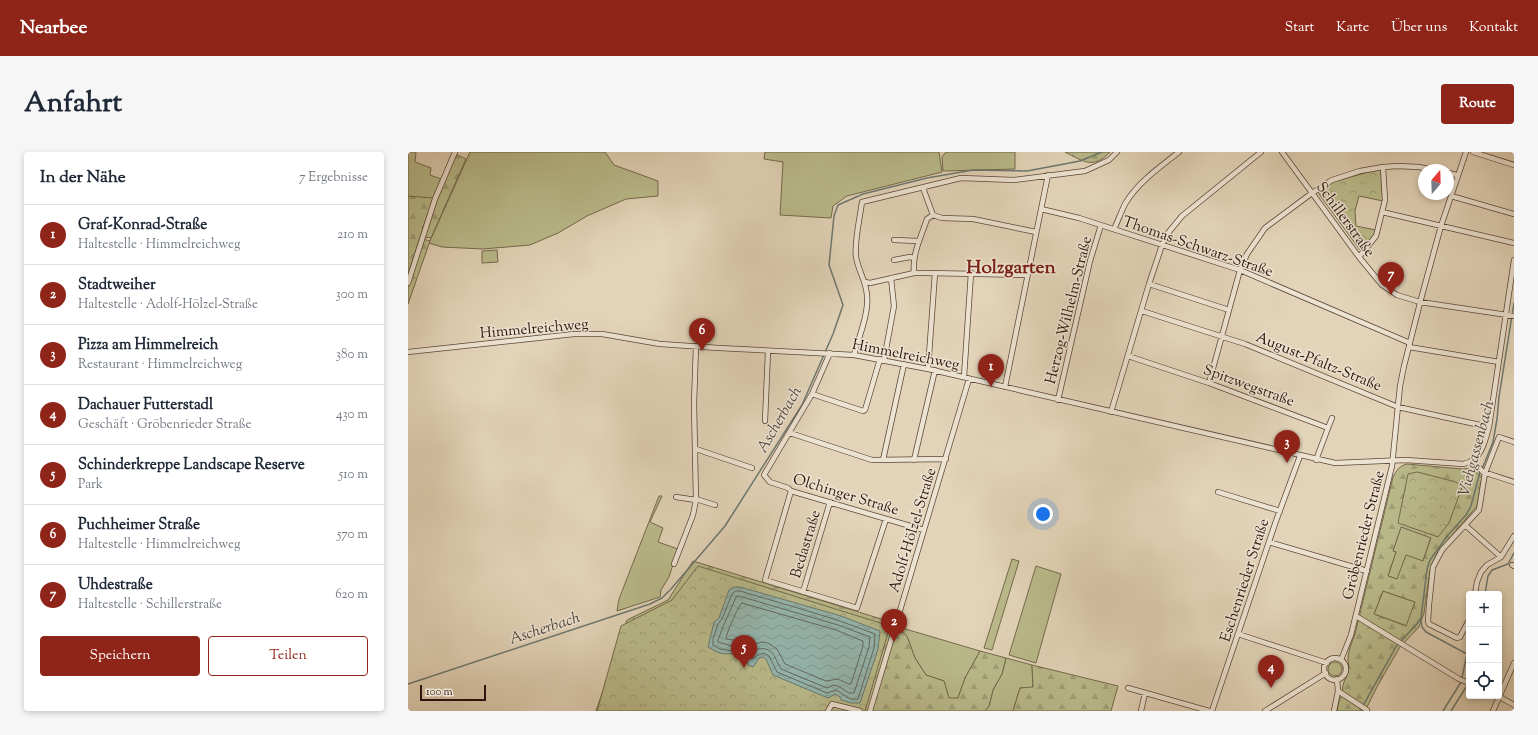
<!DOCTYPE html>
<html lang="de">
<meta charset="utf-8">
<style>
body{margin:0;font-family:"Sorts Mill Goudy",serif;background:#f6f6f7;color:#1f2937}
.controls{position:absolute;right:12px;bottom:12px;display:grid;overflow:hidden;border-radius:4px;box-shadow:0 2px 6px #0003}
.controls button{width:36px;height:36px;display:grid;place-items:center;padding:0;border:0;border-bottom:1px solid #e0e1e3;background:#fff;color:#1f2937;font:20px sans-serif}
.compass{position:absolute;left:1010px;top:12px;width:36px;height:36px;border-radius:50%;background:#fff;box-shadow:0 2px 6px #0003;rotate:19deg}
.scale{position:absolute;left:12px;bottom:10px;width:66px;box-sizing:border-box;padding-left:4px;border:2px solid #2f170e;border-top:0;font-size:11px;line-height:14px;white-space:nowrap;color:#2f170e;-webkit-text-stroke:3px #ede3d2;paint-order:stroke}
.you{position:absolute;left:635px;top:362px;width:14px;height:14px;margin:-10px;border:3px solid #fff;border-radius:50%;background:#1a73e8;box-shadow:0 0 0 6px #1a73e833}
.badge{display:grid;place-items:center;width:26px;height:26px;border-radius:50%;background:#8f2418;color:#fff;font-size:13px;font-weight:700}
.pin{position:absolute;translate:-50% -33px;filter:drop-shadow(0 1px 2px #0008)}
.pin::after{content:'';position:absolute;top:21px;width:14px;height:12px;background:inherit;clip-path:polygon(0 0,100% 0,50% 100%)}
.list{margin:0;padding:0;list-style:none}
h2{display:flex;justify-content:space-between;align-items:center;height:52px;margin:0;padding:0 16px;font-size:17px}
h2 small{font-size:13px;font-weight:400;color:#747a83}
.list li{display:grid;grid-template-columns:26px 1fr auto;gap:12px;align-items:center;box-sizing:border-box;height:60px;padding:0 16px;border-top:1px solid #e0e1e3}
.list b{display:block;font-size:15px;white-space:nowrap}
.list p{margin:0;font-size:13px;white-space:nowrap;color:#747a83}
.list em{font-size:13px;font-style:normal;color:#747a83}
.actions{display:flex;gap:8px;padding:12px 16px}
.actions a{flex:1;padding:9px 0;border:1px solid #8f2418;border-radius:4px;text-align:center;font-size:14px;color:#8f2418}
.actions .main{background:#8f2418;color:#fff}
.icon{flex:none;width:22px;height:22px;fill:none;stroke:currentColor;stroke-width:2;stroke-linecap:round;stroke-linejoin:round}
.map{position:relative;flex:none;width:1106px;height:559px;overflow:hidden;border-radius:4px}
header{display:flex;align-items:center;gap:24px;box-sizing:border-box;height:56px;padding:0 20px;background:#8f2418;color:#fff}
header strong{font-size:19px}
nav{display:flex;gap:22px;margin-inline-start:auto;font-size:14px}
.intro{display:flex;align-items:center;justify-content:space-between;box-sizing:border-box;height:96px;padding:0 24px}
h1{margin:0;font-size:28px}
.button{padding:10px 18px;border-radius:4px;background:#8f2418;color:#fff;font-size:14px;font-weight:700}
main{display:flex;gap:24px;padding:0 24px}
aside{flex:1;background:#fff;border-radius:4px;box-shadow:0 2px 6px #0003}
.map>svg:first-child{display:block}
.green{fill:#babb8b;stroke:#74694c}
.forest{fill:url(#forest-firs);stroke:#74694c;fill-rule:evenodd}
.park{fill:url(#park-crowns);stroke:#74694c}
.water{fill:url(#water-waves);stroke:#6c7870}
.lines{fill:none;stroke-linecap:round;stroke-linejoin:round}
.shore{stroke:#626860;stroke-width:1}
.stream{stroke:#6c7870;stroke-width:1.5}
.minor-casing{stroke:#5c4639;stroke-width:6}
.minor{stroke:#ede3d2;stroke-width:4.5}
.labels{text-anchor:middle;stroke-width:3;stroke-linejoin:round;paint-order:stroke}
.street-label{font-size:15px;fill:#2f170e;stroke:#ede3d2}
.water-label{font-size:16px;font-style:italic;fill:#4e473f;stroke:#ede3d2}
.district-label{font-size:19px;font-weight:bold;fill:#7a1f14;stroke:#ede3d2}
</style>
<header>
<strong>Nearbee</strong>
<nav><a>Start</a><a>Karte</a><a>Über uns</a><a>Kontakt</a></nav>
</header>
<div class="intro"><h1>Anfahrt</h1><a class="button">Route</a></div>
<main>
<aside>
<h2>In der Nähe<small>7 Ergebnisse</small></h2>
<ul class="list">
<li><span class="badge">1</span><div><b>Graf-Konrad-Straße</b><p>Haltestelle · Himmelreichweg</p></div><em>210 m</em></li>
<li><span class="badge">2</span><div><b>Stadtweiher</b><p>Haltestelle · Adolf-Hölzel-Straße</p></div><em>300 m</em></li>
<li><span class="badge">3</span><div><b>Pizza am Himmelreich</b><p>Restaurant · Himmelreichweg</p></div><em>380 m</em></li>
<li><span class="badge">4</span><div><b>Dachauer Futterstadl</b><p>Geschäft · Gröbenrieder Straße</p></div><em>430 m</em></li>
<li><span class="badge">5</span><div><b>Schinderkreppe Landscape Reserve</b><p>Park</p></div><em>510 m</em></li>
<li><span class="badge">6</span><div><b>Puchheimer Straße</b><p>Haltestelle · Himmelreichweg</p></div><em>570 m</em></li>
<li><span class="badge">7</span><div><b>Uhdestraße</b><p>Haltestelle · Schillerstraße</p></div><em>620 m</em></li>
</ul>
<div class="actions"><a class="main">Speichern</a><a>Teilen</a></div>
</aside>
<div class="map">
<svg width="1106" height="559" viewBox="0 0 1106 559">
<defs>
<pattern id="forest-firs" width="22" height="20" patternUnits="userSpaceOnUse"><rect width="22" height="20" fill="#babb8b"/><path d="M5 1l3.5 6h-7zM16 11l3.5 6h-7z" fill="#a0a077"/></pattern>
<pattern id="park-crowns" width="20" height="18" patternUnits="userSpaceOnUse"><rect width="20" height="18" fill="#babb8b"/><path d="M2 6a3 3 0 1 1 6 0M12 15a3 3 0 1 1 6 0" fill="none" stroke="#a0a077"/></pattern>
<pattern id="water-waves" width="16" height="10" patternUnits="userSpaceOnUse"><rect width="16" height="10" fill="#95b8b1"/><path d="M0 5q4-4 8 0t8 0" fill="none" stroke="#819d97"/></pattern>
</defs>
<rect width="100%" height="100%" fill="#e3d4b9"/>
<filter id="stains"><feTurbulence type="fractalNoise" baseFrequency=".005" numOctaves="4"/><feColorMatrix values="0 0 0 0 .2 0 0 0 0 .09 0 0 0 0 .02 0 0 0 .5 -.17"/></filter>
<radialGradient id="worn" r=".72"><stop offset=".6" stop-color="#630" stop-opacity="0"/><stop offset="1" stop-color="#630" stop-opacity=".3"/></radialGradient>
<!-- green -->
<path class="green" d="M 0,0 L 8,0 L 7,10 L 23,16 L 22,23 L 33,27 L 25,46 L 0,46 Z
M 62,0 L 197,0 L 206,13 L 250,29 L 250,44 L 218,47 L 179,64 L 150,81 L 122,93 L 75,97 L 34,95 L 21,91 Z
M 357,0 L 531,0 L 534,20 L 439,44 L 425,54 L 423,66 L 372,63 L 375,10 L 356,7 Z
M 538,0 L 607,0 L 607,17 L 535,19 L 534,5 Z
M 89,98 L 90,110 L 74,111 L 74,99 Z
M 251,344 L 254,344 L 242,370 L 255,376 L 250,390 L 270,397 L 261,425 L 253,438 L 252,445 L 209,459 L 211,447 Z
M 993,375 L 1023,385 L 1015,409 L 989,427 L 980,424 L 988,400 L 985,399 Z
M 604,407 L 611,409 L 584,498 L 576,496 Z
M 628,414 L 653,422 L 628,511 L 601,503 Z
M 975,439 L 1007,450 L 999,474 L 966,462 Z
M 494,476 L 572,499 L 557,526 L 550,546 L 541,547 L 536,529 L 518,523 L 507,506 L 499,485 L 493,479 Z
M 598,506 L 624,513 L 625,536 L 612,536 L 605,559 L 577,559 L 581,554 L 585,538 L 594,522 Z
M920 517a7 7 0 1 1 14 0a7 7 0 1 1-14 0Z"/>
<!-- forest -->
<path class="forest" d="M 657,0 L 702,0 C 685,18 675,9 657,0 Z
M 47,2 L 58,7 L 23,86 L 16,85 L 28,47 Z
M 0,44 L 25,46 L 0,122 Z
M 15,87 L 22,89 L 0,152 L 0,136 Z
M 999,312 L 1054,317 L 1063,316 L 1074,325 L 1069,354 L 1029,401 L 1022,418 L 1016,461 L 1011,475 L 992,495 L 970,533 L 957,559 L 929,559 L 931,549 L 935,541 C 933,532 938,528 940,520 C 942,515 940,512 940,507 C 940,499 944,490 947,482 L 985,325 C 989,318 991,314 999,312 ZM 993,375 L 1023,386 L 1015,409 L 998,403 L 989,427 L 980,424 L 988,400 L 985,399 ZM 975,439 L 1007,450 L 998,474 L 966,462 Z
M 285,409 L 483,470 L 499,484 L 507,506 L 518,523 L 536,529 L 541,546 L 550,546 L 557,526 L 572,499 L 598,506 L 594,522 L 585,538 L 581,554 L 577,559 L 188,559 L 219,468 L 260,448 Z
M 624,513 L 710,534 L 703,559 L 605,559 L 612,536 L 625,535 Z"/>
<!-- park -->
<path class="park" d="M 971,17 L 973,19 L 975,49 L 951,44 L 947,59 L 948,74 L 968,78 C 965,86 960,96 952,98 L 911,42 L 910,39 L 925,30 Z
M 1009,320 L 1048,330 L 1054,335 L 1041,371 L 1030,385 L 990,371 L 1000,322 Z
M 290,414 L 482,474 L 457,559 L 189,559 L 213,474 L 264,448 Z"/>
<!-- water -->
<path class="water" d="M 327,435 L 332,435 L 433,464 L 472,479 L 470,497 L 452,551 L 443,551 L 433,548 L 432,545 L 427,542 L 420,546 L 365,523 L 358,507 L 355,505 L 351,506 L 345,515 L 340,513 L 338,504 C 331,500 321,503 312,501 C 308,500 304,497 300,495 L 306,470 L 311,466 L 321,438 Z"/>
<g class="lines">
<!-- shore -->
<path class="shore" d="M 328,439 L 332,439 C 378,453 422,464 467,482 L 466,496 L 450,547 C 440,549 436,542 428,538 L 419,541 L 369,520 L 361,504 L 356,501 L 350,503 L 344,507 L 341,501 L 335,498 L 324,499 L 312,497 L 305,493 L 305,487 L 310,472 L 314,467 L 324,442 Z
M 331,444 L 430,473 L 462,485 L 461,495 L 446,541 L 441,541 L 430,534 L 426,533 L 419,536 L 373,517 C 365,503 365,493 346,498 L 336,493 L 324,494 L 310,490 L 310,488 C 315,473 322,460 328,445 Z
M 334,451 L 428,478 L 455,489 L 455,494 L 443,532 L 441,532 L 430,527 L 418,529 L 377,512 L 369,497 L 360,491 L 354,490 L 347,492 L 336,487 L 325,488 L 318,487 C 318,482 330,454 334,451 Z"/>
<!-- stream -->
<path class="stream" d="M 1074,317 L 1085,290 L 1089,267 L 1091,245 L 1106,151
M 1077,442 L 1080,424 L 1084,418 L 1100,412 L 1106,401
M 1013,468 L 1014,475 L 1018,480 L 1059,502
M 0,532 L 242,452 L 254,446 L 263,437 L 317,374 L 394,253 L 425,182 L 435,153 L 421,113 L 426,64 L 430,53 L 455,42 L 519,26 L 565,18 L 619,19 L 672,9 L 694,0
M 952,559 L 989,493 L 1008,473 L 1013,466 L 1019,417 L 1022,408 L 1040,383 L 1058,363 L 1063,354 L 1072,320
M 1035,559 L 1053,530 L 1061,493
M 1043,559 L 1060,532"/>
<defs>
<path id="minor" d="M 874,0 L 951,105 L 974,133 L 989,143 L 1012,150 L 1106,164
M 1065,0 L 1106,13
M 1040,21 L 1049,23
M 515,36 L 525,63 L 534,66 L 565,67 L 628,80
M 1043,44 L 1106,62
M 633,57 L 671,66 L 832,118 L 1002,191
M 974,60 L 1106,91
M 706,77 C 710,69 713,60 717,52 C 730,30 752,15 771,0
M 486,88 L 511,89
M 951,105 L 968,84 L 977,48 L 975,15
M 486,108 L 502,105 L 506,106
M 506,121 C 504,102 513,85 519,67 L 525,63
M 457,130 L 462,131 L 506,121 L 518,121 L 619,123
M 0,131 L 27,47 L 47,0
M 741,132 L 821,158
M 734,159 L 837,192 L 990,255 L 1081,275
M 1001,195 L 1091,210
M 0,200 L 166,182 L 194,182 L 252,192 L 311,196 L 446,203 L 520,217 L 927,311 L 998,308 L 1055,312 C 1073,309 1077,290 1081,275 L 1106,108
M 422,201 L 404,242 L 356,323 L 362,330 L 380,336 L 383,339 L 516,378
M 446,203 C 450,187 458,170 459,153 C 461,133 451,122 448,105 C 446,91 452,65 454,50 L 553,26 L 606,28 L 677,19 L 701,8 L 709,0
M 720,204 L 801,231 L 920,276 L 908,308
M 476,208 L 486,154 L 483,126
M 520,217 L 527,121
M 556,225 L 563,121
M 801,231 L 832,118 L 839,102 L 857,76 L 904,41 L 924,28 L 952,19 L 975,15 L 990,14 L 1011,15 L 1025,18
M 597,235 L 640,23
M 404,242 L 455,259 L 457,258 L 472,207
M 650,248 L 682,109 L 693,73
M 703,260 L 741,132 L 754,93 L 760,81 L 774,64 L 853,0
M 357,269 L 360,199
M 920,276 L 924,266
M 382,281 L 464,308 L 538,307
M 288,297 L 344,316
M 475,308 L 496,212
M 506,308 L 527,218
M 1065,309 L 1075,320 L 1106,330
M 383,339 L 357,428 L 449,456 L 478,367
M 810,340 L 872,359
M 268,345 L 288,348
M 288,347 L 307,353
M 1057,373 L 1093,405
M 861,390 L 959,419
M 266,412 L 285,363 L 288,348 L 286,252 L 288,194
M 1104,413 L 1106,414
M 395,440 L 422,350
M 1067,442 L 1069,430 L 1073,420 L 1079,413 L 1093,405 L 1106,384
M 948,464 L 1051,527 L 1061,531
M 1061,468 L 1052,485 L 1049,486 L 1021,472 L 1020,469 L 1021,453 L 1025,415 L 1034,398 L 1071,358 L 1077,321 L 1091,285 L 1106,290
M 830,482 L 919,511
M916 517a11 11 0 1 1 22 0a11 11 0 1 1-22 0Z
M 933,508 L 943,483 L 984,314 L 992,234 L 996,214 L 1013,147 L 1033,74 L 1058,0
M 720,536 L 801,559
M 930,539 L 959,558
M 1090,544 L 1106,553
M 420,559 L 424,552 L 452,559
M 462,559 L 561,227
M 733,559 L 737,541
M 804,559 L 868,369 L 892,304
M 857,559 L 918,521
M 926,559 L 930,539 L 929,527
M 1085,559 L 1106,511"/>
</defs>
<!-- minor casing -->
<use href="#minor" class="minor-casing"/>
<!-- minor -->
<use href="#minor" class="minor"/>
</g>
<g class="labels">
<!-- street labels -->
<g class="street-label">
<text transform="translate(938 67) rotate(54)" y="5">Schillerstraße</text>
<text transform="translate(790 94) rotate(19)" y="5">Thomas-Schwarz-Straße</text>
<text transform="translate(660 158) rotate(-76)" y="5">Herzog-Wilhelm-Straße</text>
<text transform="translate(126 176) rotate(-5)" y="5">Himmelreichweg</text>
<text transform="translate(498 202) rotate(11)" y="5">Himmelreichweg</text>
<text transform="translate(911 209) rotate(22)" y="5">August-Pfaltz-Straße</text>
<text transform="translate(841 233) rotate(20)" y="5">Spitzwegstraße</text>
<text transform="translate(438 342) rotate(17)" y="5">Olchinger Straße</text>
<text transform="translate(504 378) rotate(-73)" y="5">Adolf-Hölzel-Straße</text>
<text transform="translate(955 383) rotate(-76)" y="5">Gröbenrieder Straße</text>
<text transform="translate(397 392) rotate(-73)" y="5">Bedastraße</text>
<text transform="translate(836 428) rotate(-72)" y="5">Eschenrieder Straße</text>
</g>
<!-- water labels -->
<g class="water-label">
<text transform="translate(370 267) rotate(-60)" y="6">Ascherbach</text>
<text transform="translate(1067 296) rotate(-75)" y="6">Viehgassenbach</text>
<text transform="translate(136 475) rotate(-18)" y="6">Ascherbach</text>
</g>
<!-- district labels -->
<g class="district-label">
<text x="603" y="121">Holzgarten</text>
</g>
</g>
<rect width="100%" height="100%" filter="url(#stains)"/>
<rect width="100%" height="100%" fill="url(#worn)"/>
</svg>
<div class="controls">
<button>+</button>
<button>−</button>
<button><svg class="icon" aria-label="locate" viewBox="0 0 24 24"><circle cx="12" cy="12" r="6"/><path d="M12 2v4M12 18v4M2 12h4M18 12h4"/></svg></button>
</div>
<svg class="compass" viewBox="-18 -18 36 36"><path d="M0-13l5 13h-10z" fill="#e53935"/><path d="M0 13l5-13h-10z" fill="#747a83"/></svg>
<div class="scale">100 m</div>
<div class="you"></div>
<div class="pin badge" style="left:583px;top:235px">1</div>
<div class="pin badge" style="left:486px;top:490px">2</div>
<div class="pin badge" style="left:879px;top:311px">3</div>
<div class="pin badge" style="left:863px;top:536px">4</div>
<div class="pin badge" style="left:336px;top:516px">5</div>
<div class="pin badge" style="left:294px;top:199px">6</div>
<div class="pin badge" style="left:983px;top:143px">7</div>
</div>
</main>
